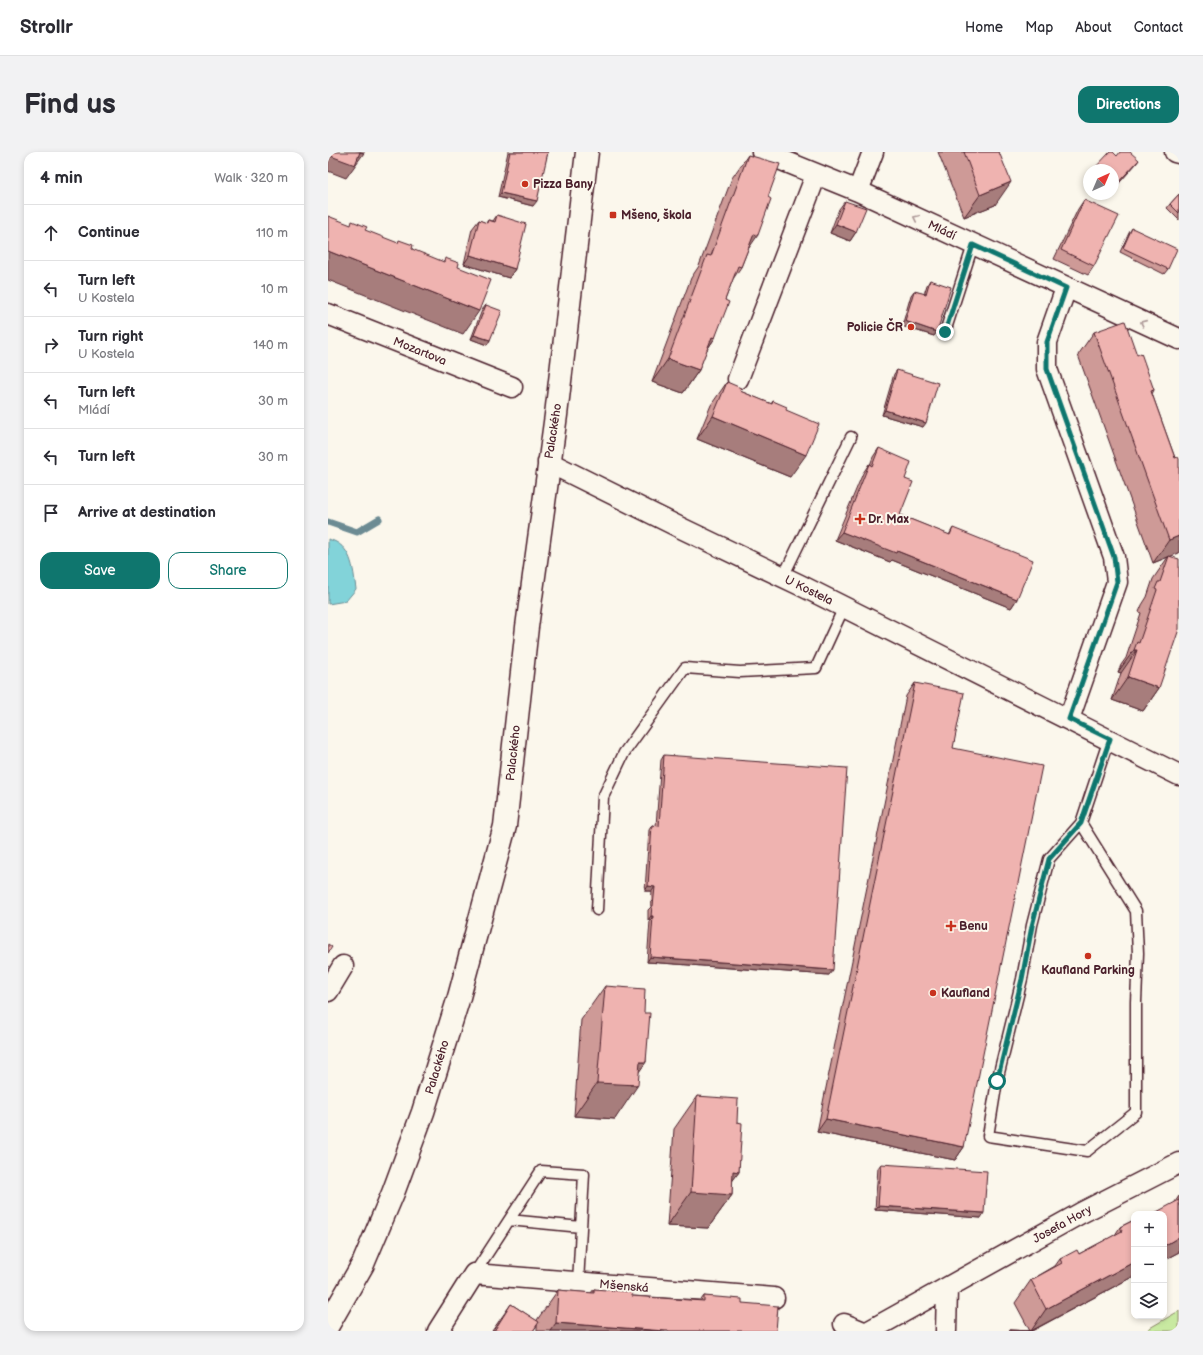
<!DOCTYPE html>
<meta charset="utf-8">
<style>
body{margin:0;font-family:"Balsamiq Sans",sans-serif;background:#f2f2f3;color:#2b2b33}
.controls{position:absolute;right:12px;bottom:12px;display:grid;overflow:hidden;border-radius:8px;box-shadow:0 2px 6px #0003}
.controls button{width:36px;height:36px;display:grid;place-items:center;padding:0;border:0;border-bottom:1px solid #e1e1e2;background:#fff;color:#2b2b33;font:20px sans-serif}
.compass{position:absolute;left:755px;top:12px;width:36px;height:36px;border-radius:50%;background:#fff;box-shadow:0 2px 6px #0003;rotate:44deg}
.stop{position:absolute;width:12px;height:12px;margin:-9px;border:3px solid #0f766e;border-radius:50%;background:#fff}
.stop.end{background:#0f766e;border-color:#fff;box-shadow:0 1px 4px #0008}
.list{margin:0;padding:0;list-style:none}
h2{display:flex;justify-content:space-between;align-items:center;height:52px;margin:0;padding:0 16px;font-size:17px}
h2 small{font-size:13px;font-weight:400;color:#7c7c81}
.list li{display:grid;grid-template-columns:26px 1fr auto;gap:12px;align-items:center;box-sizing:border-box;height:56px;padding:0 16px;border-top:1px solid #e1e1e2}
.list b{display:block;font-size:15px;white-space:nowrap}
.list p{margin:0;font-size:13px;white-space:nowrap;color:#7c7c81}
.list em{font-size:13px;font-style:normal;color:#7c7c81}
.actions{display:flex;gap:8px;padding:12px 16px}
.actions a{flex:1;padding:9px 0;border:1px solid #0f766e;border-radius:12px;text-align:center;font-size:14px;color:#0f766e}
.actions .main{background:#0f766e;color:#fff}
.icon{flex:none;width:22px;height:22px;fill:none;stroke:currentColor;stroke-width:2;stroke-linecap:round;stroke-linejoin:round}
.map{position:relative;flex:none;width:851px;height:1179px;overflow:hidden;border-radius:12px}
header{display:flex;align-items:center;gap:24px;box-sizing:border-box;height:56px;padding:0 20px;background:#fff;border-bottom:1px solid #e1e1e2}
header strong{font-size:19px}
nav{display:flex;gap:22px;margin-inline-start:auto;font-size:14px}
.intro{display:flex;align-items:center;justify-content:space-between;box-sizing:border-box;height:96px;padding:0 24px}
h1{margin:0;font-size:28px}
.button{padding:10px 18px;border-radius:12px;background:#0f766e;color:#fff;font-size:14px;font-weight:700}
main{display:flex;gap:24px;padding:0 24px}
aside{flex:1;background:#fff;border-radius:12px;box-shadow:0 2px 6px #0003}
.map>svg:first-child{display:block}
.green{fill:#c8e9a1;stroke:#898466}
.water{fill:#82d3d9;stroke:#6c8b93}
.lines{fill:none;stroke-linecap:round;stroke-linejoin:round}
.stream{stroke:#6c8b93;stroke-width:7}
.service-casing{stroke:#4a1f2b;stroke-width:13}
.minor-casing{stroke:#4a1f2b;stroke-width:23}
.tertiary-casing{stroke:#4a1f2b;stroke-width:25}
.service{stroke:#fbf7ec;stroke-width:10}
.minor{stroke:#fbf7ec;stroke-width:20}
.tertiary{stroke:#fbf7ec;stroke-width:22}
.wall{fill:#ce9a97;stroke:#4a1f2b}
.shaded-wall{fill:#a77d7b;stroke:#4a1f2b}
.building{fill:#efb3b0;stroke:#4a1f2b}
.oneway{stroke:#ab9695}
.route{stroke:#0f766e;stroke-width:5}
.poi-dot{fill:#c8321e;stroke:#fbf7ec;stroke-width:1.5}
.labels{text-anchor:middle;stroke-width:4;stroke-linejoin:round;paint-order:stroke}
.poi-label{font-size:12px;font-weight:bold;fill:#4a1f2b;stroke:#fbf7ec;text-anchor:start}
.street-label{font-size:12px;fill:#4a1f2b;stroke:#fbf7ec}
</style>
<header>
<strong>Strollr</strong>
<nav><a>Home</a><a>Map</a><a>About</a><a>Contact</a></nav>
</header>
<div class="intro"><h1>Find us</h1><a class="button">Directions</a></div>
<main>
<aside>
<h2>4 min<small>Walk · 320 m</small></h2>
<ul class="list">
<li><svg class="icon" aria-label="ahead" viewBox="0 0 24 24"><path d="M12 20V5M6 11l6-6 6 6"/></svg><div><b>Continue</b></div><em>110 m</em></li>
<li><svg class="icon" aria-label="left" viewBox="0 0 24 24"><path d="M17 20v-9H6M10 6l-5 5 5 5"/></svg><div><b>Turn left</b><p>U Kostela</p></div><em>10 m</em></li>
<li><svg class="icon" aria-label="right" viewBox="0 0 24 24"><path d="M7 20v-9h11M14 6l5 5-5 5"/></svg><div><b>Turn right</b><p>U Kostela</p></div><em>140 m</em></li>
<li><svg class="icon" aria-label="left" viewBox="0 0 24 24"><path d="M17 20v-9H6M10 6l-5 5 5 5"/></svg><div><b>Turn left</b><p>Mládí</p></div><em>30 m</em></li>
<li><svg class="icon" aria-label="left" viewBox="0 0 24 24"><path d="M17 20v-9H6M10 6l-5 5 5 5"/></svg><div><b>Turn left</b></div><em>30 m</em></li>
<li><svg class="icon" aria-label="arrive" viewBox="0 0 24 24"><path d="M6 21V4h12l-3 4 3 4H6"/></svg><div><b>Arrive at destination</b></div></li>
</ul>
<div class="actions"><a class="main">Save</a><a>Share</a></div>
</aside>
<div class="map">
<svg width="851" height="1179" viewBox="0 0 851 1179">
<rect width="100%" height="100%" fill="#fbf7ec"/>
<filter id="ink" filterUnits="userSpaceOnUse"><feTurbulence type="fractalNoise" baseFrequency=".025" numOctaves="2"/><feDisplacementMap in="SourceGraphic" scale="8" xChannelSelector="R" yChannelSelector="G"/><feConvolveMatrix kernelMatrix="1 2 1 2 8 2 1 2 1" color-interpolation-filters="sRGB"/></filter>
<g filter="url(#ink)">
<!-- green -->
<path class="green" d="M 851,1159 L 851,1179 L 821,1179 L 820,1177 Z"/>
<!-- water -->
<path class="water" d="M 0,387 C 24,393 25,416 28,437 L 18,449 L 0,452 Z"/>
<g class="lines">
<!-- stream -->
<path class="stream" d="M 0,370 L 29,380 L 51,367"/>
<defs>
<path id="service" d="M 617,180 L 645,93
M 455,425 L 523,285
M 753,671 L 808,759 L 810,801 L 808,850 L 808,960 L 759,999 L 660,984 L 669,929 L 694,827 L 704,773 L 721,707 L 753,671 L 781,587
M 269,758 L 275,645 L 296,601 L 357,516 L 412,520 L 488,516 L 516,455
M 181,1068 L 253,1075
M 146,1122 L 213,1019 L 256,1022 L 250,1131"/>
<path id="minor" d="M 434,0 L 530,39 L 851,187
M 847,0 L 851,1
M 530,39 L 545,0
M 738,136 L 719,190 L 719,217 L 786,405 L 789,430 L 741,567
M 0,162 L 184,235
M 410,227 L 488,23
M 220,310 L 353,376 L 472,433 L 851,623
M 0,839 L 15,814
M 516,1172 L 533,1179
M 110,1179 L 146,1122 L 446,1146
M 541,1179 L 753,1061 L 851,1011
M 618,1179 L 619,1137"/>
<path id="tertiary" d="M 0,1173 L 35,1112 L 65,1041 L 95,960 L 131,845 L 177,674 L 199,475 L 228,263 L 259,0"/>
</defs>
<!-- service casing -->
<use href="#service" class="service-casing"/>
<!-- minor casing -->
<use href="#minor" class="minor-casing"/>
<!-- tertiary casing -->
<use href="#tertiary" class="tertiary-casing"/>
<!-- service -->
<use href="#service" class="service"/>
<!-- minor -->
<use href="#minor" class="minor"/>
<!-- tertiary -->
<use href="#tertiary" class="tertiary"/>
</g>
<!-- wall -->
<path class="wall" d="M 180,0 L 220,0 L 205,54 L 170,45 Z
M 610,0 L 671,0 L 667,53 L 636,65 Z
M 420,3 L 420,97 L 413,115 L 405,127 L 397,148 L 387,186 L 378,199 L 371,218 L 355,241 L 324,230 L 363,126 L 371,114 L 404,26 Z
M 761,23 L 761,30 L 758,27 Z
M 774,42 L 781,42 L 778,45 Z
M 851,42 L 851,68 L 839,56 L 842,52 Z
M 756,48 L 766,114 L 760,123 L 726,107 L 750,57 Z
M 517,49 L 528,80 L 522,89 L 502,81 L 511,57 Z
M 169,63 L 187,117 L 181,126 L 136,112 L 144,77 L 151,68 L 158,71 L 160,68 L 165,69 Z
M 804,76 L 840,117 L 836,122 L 792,100 L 801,81 Z
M 602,128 L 606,184 L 574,174 L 583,143 L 586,139 L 596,142 L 599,133 Z
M 158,153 L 162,188 L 159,193 L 143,187 L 154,158 Z
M 766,180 L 809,203 L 826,238 L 824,242 L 847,306 L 843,404 L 831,536 L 815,559 L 784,548 L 793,521 L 790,520 L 793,513 L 798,506 L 813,461 L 811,460 L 814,453 L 819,445 L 825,427 L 840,405 L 825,411 L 750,203 Z
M 569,218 L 595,275 L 554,263 L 566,222 Z
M 399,230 L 412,239 L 443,252 L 445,249 L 458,258 L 462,325 L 369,287 L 383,253 Z
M 551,296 L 577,327 L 572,363 L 621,383 L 625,376 L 689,447 L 683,456 L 564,408 L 562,410 L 507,388 L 535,321 L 541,312 L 542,313 L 545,305 Z
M 587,531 L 625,596 L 636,995 L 627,1008 L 489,980 L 578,544 Z
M 336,603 L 501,823 L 319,810 L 322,769 L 320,768 L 320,758 L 323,755 L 324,739 L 317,739 L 321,678 L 324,673 L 328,674 L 333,608 Z
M 277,834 L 316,861 L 318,910 L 311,919 L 287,967 L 246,964 L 253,868 Z
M 369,944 L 409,970 L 411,1020 L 404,1029 L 404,1043 L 380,1076 L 339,1074 L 346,977 Z
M 553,1012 L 653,1066 L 547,1058 L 550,1016 Z
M 851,1044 L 851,1100 L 836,1108 L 836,1062 L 847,1050 Z
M 806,1068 L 806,1124 L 704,1179 L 681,1179 L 682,1178 L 702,1179 L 687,1151 L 703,1128 L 727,1114 L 732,1107 L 751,1102 L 787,1083 L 792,1075 Z
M 266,1137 L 304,1144 L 373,1148 L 376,1144 L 414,1151 L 448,1179 L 209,1179 L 209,1173 L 205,1179 L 164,1179 L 183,1152 L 209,1169 L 209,1168 L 230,1138 L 263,1141 Z"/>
<!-- shaded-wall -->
<path class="shaded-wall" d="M 32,0 L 36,1 L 18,26 L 0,19 L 0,3 Z
M 811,8 L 808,12 L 785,38 L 785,36 Z
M 683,30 L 667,53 L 636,65 L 652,43 Z
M 173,41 L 209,49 L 205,54 L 170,45 Z
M 508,72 L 528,80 L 522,89 L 502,81 Z
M 426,82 L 430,83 L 414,106 Z
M 0,99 L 151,159 L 135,182 L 0,128 Z
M 142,103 L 187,117 L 181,126 L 136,112 Z
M 577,169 L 609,180 L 606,184 L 574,174 Z
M 146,183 L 162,188 L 159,193 L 143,187 Z
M 384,185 L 387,186 L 371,209 Z
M 340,207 L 371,218 L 355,241 L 324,230 Z
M 557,258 L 598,271 L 595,275 L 554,263 Z
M 385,264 L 478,303 L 462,325 L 369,287 Z
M 514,380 L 569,399 L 689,447 L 683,456 L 564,408 L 562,410 L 507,388 Z
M 851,384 L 851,401 L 841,405 L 841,404 L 840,405 L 825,411 L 841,388 Z
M 806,498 L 809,498 L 793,521 L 790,520 Z
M 800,525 L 831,536 L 815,559 L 784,548 Z
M 320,734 L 327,735 L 324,739 L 317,739 Z
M 323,764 L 325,764 L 322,769 L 320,768 Z
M 322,805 L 505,818 L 501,823 L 319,810 Z
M 312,910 L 318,910 L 302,933 L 310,933 L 287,967 L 246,964 L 269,931 Z
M 498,967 L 636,995 L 627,1008 L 489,980 Z
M 405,1019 L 411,1020 L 395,1042 L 404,1043 L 380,1076 L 339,1074 L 363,1040 Z
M 550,1054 L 656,1061 L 653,1066 L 547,1058 Z
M 851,1085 L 851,1100 L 836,1108 L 836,1094 Z
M 806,1110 L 806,1124 L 703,1179 L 718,1157 Z
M 228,1171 L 337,1179 L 222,1179 Z"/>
<!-- building -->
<path class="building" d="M 0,0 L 36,0 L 36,1 L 32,0 L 27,13 L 0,3 Z
M 182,0 L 220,0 L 209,49 L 173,41 Z
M 636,0 L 671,0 L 683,30 L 652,43 Z
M 782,0 L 785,0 L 789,4 L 792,0 L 802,0 L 811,8 L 785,36 L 785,18 L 765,18 Z
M 420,3 L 452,12 L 440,45 L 443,47 L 430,83 L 426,82 L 413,115 L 410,114 L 397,148 L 401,150 L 387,186 L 384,185 L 371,218 L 340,207 L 379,103 L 383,104 Z
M 851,42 L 851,61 L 842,52 Z
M 756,48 L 791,64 L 766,114 L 733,98 Z
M 517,49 L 538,56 L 528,80 L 508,72 Z
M 169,63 L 198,72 L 187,117 L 142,103 L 151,68 L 159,71 L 160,68 L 167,70 Z
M 0,64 L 23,73 L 24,69 L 39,75 L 37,78 L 70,91 L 71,88 L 85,93 L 84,97 L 116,110 L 117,106 L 131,111 L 130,115 L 163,128 L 151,159 L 0,99 Z
M 804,76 L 849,97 L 840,117 L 795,96 Z
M 602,128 L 623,135 L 609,180 L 577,169 L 586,139 L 598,142 Z
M 158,153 L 174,159 L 162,188 L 146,183 Z
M 797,169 L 809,203 L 813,201 L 826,238 L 823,239 L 847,306 L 850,305 L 851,307 L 851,384 L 841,388 L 766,180 Z
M 569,218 L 610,231 L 598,271 L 557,258 Z
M 399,230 L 413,236 L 412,239 L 444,252 L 445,249 L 459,255 L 458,258 L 491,272 L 478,303 L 385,264 Z
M 551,296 L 583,310 L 577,327 L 585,330 L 572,363 L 622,383 L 625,376 L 705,408 L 689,447 L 569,399 L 568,401 L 514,380 L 541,312 L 544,314 Z
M 841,404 L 851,407 L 851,477 L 831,536 L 800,525 L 809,498 L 806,498 L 809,490 L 811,491 L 829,438 L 827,437 L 830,430 L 832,430 Z
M 587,531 L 636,541 L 625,596 L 714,614 L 636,995 L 498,967 Z
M 336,603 L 519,616 L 505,818 L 322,805 L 325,764 L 323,764 L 324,754 L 325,754 L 327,735 L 320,734 L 324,673 L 331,674 Z
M 0,792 L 4,795 L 0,801 Z
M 277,834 L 317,837 L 316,861 L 322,861 L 318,910 L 312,910 L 310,933 L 269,931 Z
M 369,944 L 410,947 L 409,970 L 414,971 L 411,1020 L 405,1019 L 404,1043 L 363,1040 Z
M 553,1012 L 659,1019 L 656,1061 L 550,1054 Z
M 851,1048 L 851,1085 L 836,1094 L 836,1062 L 825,1062 Z
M 806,1068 L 806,1110 L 718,1157 L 703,1128 L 734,1111 L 732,1107 L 749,1098 L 751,1102 L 794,1079 L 792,1075 Z
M 266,1137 L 304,1140 L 304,1144 L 376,1149 L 376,1144 L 414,1147 L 414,1151 L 450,1154 L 448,1179 L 337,1179 L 228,1171 L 230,1138 L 266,1141 Z
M 183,1152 L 211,1170 L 205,1179 L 166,1179 Z
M 682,1178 L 704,1179 L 682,1179 Z"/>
<!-- one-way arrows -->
<defs><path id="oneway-chevron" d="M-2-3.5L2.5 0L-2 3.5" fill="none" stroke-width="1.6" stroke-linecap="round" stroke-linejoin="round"/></defs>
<g class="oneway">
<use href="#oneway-chevron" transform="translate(588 66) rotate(-155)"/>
<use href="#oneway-chevron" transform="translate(815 171) rotate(-156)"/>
</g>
</g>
<g class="lines" filter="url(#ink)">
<!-- route -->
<path class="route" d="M 617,180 L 645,93 L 738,136 L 719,190 L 719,217 L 786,405 L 789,430 L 741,567 L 782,587 L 753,671 L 721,707 L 704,774 L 694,827 L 669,929"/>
</g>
<!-- markers -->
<g class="poi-dot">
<circle cx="197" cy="32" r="4"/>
<rect x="281" y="59" width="8" height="8" rx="2"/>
<circle cx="583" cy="175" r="4"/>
<path d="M530 361h4v4h4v4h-4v4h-4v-4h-4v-4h4z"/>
<path d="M621 768h4v4h4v4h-4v4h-4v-4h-4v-4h4z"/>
<circle cx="760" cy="804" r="4"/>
<circle cx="605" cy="841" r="4"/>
</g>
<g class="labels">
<!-- poi labels -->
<g class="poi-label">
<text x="205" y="36">Pizza Bany</text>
<text x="293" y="67">Mšeno, škola</text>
<text x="575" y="179" text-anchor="end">Policie ČR</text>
<text x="540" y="371">Dr. Max</text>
<text x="631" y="778">Benu</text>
<text x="760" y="822" text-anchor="middle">Kaufland Parking</text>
<text x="613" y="845">Kaufland</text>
</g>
<!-- street labels -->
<g class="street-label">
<text transform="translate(614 78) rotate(25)" y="4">Mládí</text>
<text transform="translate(92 199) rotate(22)" y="4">Mozartova</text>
<text transform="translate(225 279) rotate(-81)" y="4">Palackého</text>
<text transform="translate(481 438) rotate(26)" y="4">U Kostela</text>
<text transform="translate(185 601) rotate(-84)" y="4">Palackého</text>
<text transform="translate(109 915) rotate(-73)" y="4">Palackého</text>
<text transform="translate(734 1072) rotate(-29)" y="4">Josefa Hory</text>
<text transform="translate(296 1134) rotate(5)" y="4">Mšenská</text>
</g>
</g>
</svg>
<div class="controls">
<button>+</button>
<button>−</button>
<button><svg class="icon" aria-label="layers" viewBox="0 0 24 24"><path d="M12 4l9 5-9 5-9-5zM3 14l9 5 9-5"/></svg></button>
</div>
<svg class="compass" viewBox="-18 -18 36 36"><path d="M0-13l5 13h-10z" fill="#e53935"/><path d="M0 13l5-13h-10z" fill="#7c7c81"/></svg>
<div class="stop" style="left:669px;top:929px"></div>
<div class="stop end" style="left:617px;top:180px"></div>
</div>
</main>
